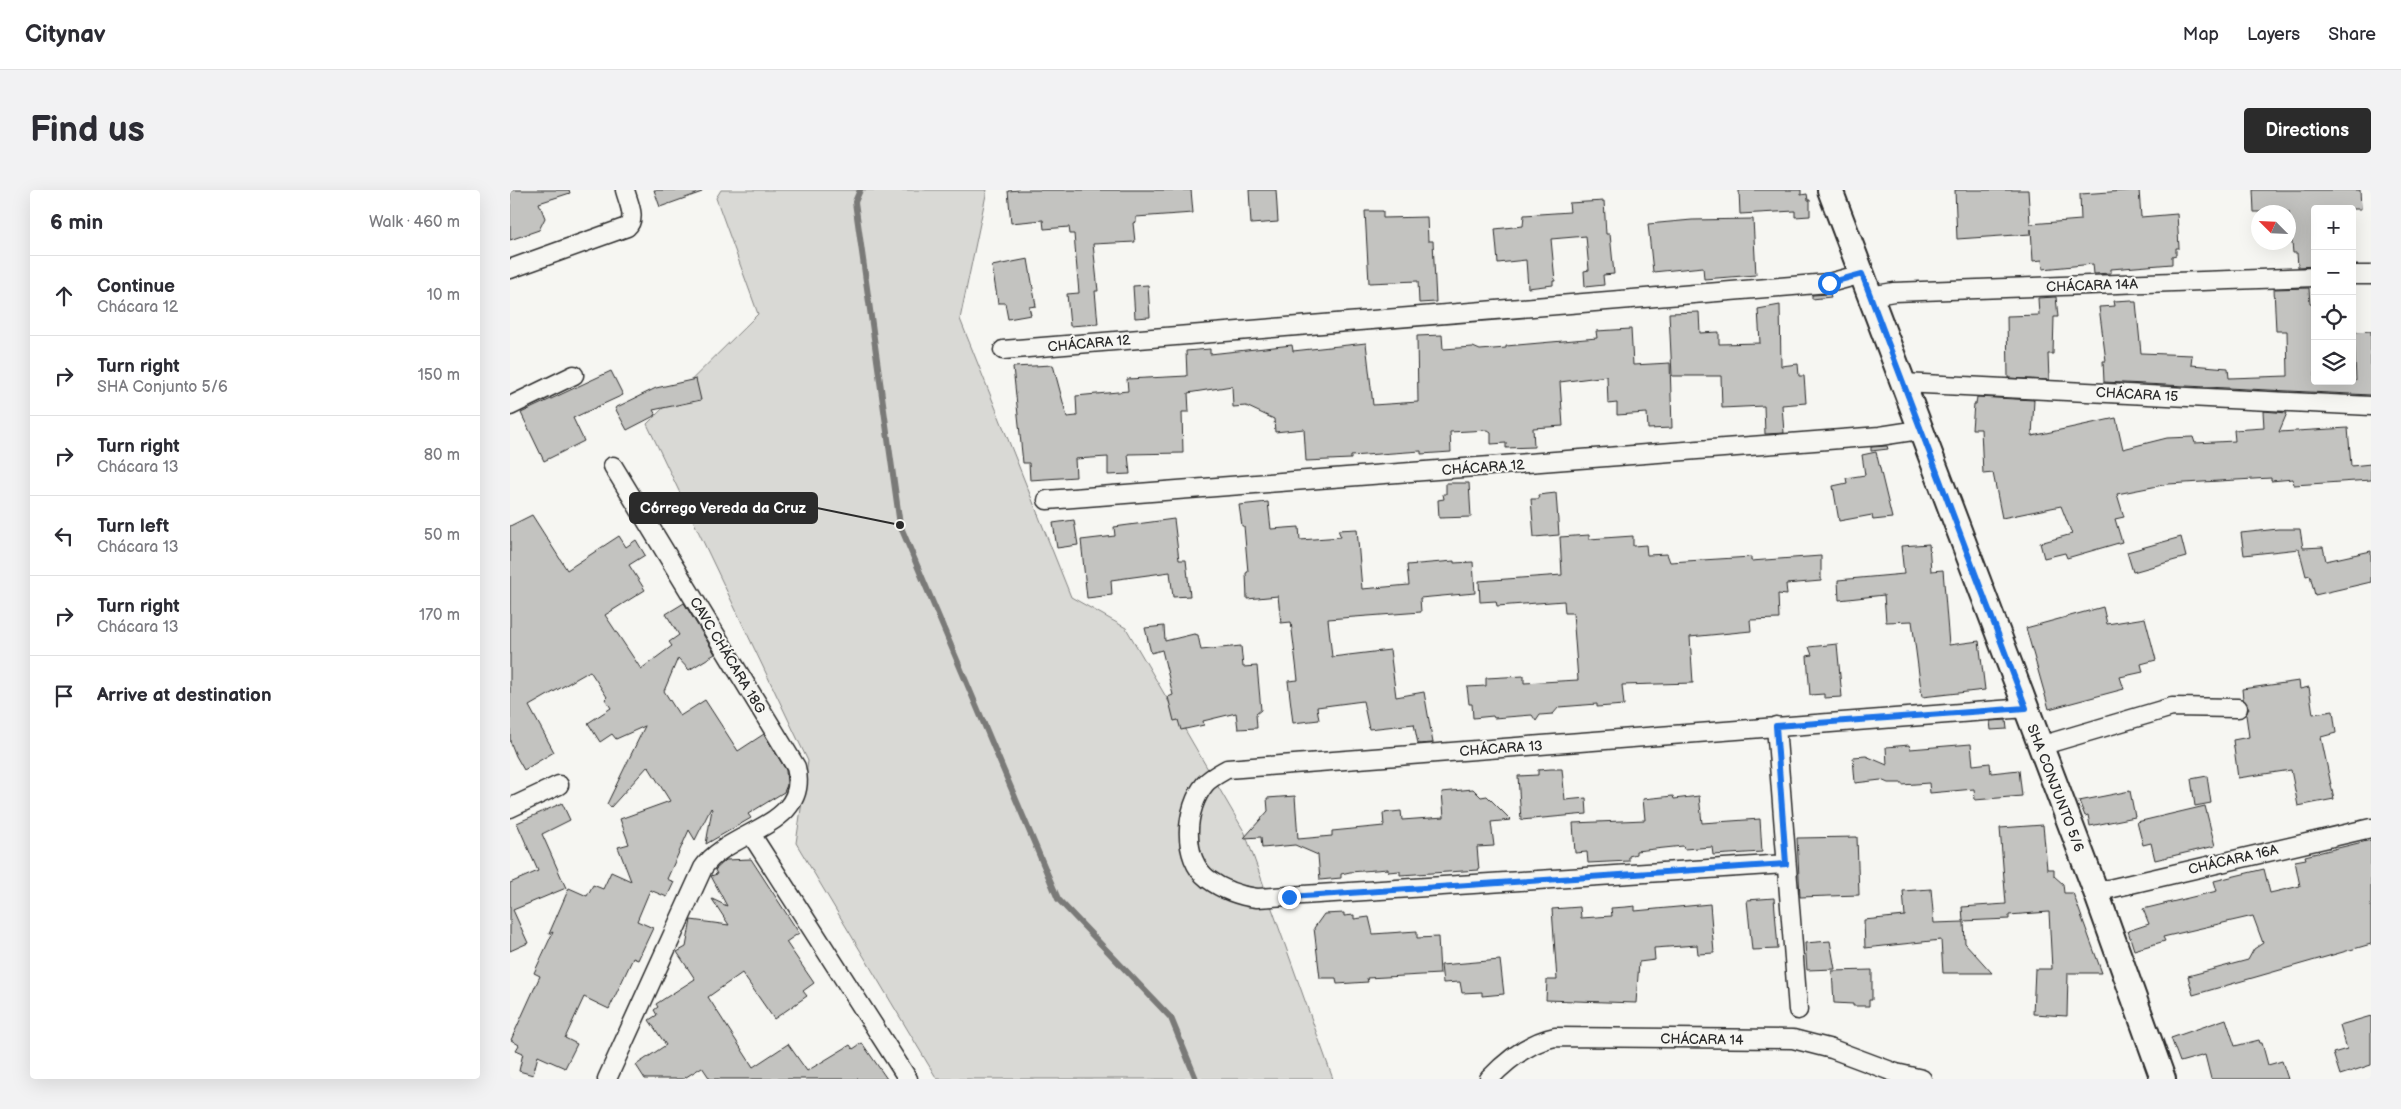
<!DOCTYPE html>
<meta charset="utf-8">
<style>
body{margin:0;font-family:"Balsamiq Sans",sans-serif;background:#f2f2f3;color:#2b2b33}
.controls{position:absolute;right:15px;top:15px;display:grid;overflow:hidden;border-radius:5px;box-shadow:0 5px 20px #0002}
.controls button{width:45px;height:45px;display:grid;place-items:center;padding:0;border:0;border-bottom:1px solid #e1e1e2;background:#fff;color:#2b2b33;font:25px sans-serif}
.compass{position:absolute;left:1741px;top:15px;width:45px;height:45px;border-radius:50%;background:#fff;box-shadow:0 5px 20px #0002;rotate:294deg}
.stop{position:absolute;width:15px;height:15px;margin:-11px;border:4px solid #1a73e8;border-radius:50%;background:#fff}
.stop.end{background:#1a73e8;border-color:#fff;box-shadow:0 1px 5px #0008}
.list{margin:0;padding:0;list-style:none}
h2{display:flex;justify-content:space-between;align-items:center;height:65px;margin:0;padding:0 20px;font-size:21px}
h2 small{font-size:16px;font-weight:400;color:#7c7c81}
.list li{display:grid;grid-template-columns:32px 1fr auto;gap:15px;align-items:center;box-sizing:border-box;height:80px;padding:0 20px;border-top:1px solid #e1e1e2}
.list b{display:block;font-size:19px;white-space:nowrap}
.list p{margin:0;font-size:16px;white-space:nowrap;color:#7c7c81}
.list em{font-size:16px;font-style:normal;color:#7c7c81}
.icon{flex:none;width:28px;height:28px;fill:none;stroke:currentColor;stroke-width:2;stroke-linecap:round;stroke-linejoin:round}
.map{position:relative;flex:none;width:1861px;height:889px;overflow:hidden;border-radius:5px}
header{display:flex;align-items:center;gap:30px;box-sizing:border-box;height:70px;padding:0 25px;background:#fff;border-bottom:1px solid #e1e1e2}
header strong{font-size:24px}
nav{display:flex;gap:28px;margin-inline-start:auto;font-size:18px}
.intro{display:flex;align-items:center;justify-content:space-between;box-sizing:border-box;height:120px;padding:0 30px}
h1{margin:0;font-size:35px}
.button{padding:12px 22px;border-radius:5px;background:#2b2b2b;color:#fff;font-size:18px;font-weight:700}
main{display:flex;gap:30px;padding:0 30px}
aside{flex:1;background:#fff;border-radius:5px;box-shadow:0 5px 20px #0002}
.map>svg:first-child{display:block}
.green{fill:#d9d9d5;stroke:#828280}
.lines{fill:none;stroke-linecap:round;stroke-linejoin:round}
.stream{stroke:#7a7a78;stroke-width:6}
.building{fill:#c3c3c0;stroke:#2b2b2b}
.street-casing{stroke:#2b2b2b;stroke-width:21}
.secondary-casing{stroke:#2b2b2b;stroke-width:28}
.street{stroke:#f6f6f2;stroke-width:18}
.secondary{stroke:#f6f6f2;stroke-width:24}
.route{stroke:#1a73e8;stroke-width:6}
.labels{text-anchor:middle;stroke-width:4;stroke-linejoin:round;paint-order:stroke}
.street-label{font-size:14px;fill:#2b2b2b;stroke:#f6f6f2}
.leader{fill:none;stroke:#2b2b2b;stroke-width:2}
.callout-dot{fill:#2b2b2b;stroke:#f6f6f2;stroke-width:2}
.callout{fill:#2b2b2b;stroke:#2b2b2b;stroke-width:2}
.callout-label{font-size:15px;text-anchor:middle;font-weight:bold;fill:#fff}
</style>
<header>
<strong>Citynav</strong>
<nav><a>Map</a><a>Layers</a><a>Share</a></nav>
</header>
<div class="intro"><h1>Find us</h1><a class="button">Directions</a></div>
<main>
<aside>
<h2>6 min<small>Walk · 460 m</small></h2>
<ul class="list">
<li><svg class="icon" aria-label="ahead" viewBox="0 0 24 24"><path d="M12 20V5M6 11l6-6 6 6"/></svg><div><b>Continue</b><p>Chácara 12</p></div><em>10 m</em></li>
<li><svg class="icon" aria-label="right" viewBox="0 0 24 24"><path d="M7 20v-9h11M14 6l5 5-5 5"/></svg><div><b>Turn right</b><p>SHA Conjunto 5/6</p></div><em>150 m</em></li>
<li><svg class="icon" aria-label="right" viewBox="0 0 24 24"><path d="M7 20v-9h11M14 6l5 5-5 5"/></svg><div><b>Turn right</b><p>Chácara 13</p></div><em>80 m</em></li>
<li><svg class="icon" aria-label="left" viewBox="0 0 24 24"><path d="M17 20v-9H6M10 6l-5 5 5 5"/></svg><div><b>Turn left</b><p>Chácara 13</p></div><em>50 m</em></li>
<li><svg class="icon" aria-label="right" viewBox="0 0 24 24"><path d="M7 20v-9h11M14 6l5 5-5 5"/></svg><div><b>Turn right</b><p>Chácara 13</p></div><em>170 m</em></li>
<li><svg class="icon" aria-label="arrive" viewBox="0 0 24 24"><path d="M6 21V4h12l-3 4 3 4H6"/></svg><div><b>Arrive at destination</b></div></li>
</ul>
</aside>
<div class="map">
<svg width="1861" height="889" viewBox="0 0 1861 889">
<rect width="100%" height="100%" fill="#f6f6f2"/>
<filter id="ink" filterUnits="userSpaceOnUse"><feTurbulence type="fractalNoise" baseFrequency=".02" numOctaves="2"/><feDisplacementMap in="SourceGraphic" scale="10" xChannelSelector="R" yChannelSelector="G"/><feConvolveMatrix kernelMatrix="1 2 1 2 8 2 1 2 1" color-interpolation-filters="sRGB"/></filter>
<g filter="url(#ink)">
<!-- green -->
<path class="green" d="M 211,0 L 477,0 L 450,129 L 561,407 L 616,438 L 735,643 L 823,889 L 427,889 L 286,653 L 298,571 L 137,234 L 248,124 L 206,8 Z"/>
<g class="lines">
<!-- stream -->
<path class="stream" d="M 350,0 L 345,12 L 390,335 L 548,709 L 661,828 L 686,889"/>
</g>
<!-- building -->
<path class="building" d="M 0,0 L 59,0 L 60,3 L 29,13 L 35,28 L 29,40 L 0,50 Z
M 144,0 L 192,0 L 192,2 L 150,17 Z
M 510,0 L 681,0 L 683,23 L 626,27 L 626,32 L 623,33 L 625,52 L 583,54 L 588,101 L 585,101 L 588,134 L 560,136 L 557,104 L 569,103 L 564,44 L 560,44 L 559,37 L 534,39 L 533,30 L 501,33 L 498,1 Z
M 739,0 L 766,0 L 768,32 L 741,34 Z
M 1229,0 L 1291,0 L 1291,5 L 1297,4 L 1298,10 L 1300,10 L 1300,26 L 1285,27 L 1285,21 L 1230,24 Z
M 1445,0 L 1518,0 L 1520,34 L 1571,30 L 1570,4 L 1629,0 L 1631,27 L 1667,24 L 1669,58 L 1666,58 L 1666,65 L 1662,66 L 1662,74 L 1601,79 L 1601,83 L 1584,84 L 1583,74 L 1533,79 L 1532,70 L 1523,71 L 1521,39 L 1521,44 L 1447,49 Z
M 1743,0 L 1850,0 L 1851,19 L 1805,19 L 1805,76 L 1788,77 L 1787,63 L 1783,63 L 1779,22 L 1744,22 Z
M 1094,11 L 1096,44 L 1100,44 L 1104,84 L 1093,85 L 1094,95 L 1075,97 L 1074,81 L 1079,80 L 1076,46 L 1041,49 L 1045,91 L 1043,91 L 1043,95 L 1018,98 L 1016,70 L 988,73 L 985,39 L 1013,36 L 1014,25 L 1060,22 L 1059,13 Z
M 855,21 L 873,21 L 873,28 L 917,27 L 918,51 L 923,51 L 926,112 L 909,113 L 908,91 L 859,93 Z
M 1243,29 L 1246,85 L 1194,89 L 1193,77 L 1143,82 L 1138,34 L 1182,30 Z
M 518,69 L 526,116 L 519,117 L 521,125 L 498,129 L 495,113 L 488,113 L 482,76 Z
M 638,95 L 640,127 L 625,128 L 623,96 Z
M 1799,98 L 1800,114 L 1805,115 L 1805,191 L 1846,191 L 1844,142 L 1861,141 L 1861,205 L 1594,192 L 1593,171 L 1596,171 L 1589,117 L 1605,116 L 1604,111 L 1622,110 L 1622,112 L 1626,112 L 1631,163 L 1682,165 L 1681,175 L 1718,178 L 1719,188 L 1778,186 L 1777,141 L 1766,141 L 1764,99 Z
M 1320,104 L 1321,107 L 1302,109 L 1302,105 Z
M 1546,107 L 1548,127 L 1544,127 L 1543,164 L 1538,164 L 1539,190 L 1498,188 L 1497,126 L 1529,125 L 1528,108 Z
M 1270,115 L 1271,176 L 1288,174 L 1289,186 L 1294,186 L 1296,213 L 1272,215 L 1274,243 L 1255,244 L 1254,216 L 1212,218 L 1211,186 L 1162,186 L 1159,123 L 1189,122 L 1190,143 L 1209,142 L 1209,154 L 1250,153 L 1248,119 Z
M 1121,139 L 1123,175 L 1160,173 L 1162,238 L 1138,239 L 1137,223 L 1107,225 L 1107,213 L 1098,214 L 1097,186 L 1050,192 L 1053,236 L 1023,238 L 1024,257 L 996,258 L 996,253 L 981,254 L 981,242 L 978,240 L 940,242 L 941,262 L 911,264 L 911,261 L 841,266 L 841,269 L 796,271 L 794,239 L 765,242 L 764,229 L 736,216 L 723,217 L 722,196 L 678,203 L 679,222 L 672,222 L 673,263 L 618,264 L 620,284 L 598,285 L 598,267 L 565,269 L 566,287 L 520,290 L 519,273 L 513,273 L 503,177 L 543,175 L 557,227 L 567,226 L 566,206 L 618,201 L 617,189 L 677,186 L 676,161 L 700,159 L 700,164 L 782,155 L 783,161 L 856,153 L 863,215 L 908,212 L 907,146 L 932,145 L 933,159 L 963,157 L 970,160 L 996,158 L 996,156 L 1087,148 L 1086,141 Z
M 101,181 L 113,205 L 63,228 L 74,251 L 34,271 L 11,223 Z
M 186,189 L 191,210 L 143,220 L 146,225 L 117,240 L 105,218 L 146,198 Z
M 1467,207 L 1524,210 L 1522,246 L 1606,228 L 1613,259 L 1657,248 L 1683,247 L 1685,253 L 1725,251 L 1724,240 L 1754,238 L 1753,221 L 1777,223 L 1769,242 L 1838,238 L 1841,276 L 1861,274 L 1861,290 L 1784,295 L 1783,289 L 1761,291 L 1761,288 L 1658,294 L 1607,304 L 1614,327 L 1605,329 L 1612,352 L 1557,368 L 1555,363 L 1534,368 L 1530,353 L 1562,344 L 1551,316 L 1492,328 L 1483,283 L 1473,284 L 1471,239 L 1462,239 L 1464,214 L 1466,214 Z
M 1377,256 L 1378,259 L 1361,261 L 1361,257 Z
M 1366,262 L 1382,328 L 1363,330 L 1362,325 L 1329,331 L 1323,296 L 1337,293 L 1336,288 L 1355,285 L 1352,265 Z
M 936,293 L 959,293 L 961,327 L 929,328 L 928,310 L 934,309 L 933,304 L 936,304 Z
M 1046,303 L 1049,345 L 1024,347 L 1021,309 L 1029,309 L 1028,305 Z
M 758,312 L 761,339 L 789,337 L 790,350 L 831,347 L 828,340 L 847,339 L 852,399 L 899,395 L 897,375 L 944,371 L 944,373 L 963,372 L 965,403 L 910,408 L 911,422 L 818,429 L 822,467 L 880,460 L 886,507 L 914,502 L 923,553 L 908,554 L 904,534 L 859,539 L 853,511 L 807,517 L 809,530 L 783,533 L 778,491 L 788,490 L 781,432 L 771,433 L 768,406 L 737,409 L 736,383 L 738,382 L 734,336 L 732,336 L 729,315 Z
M 22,325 L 57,380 L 109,346 L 116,357 L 126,350 L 135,365 L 119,375 L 135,400 L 95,425 L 131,479 L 162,456 L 159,452 L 169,445 L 156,424 L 174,413 L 205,464 L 179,480 L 168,468 L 154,501 L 170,526 L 195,510 L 228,561 L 254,544 L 276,580 L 277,595 L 274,602 L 238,624 L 241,628 L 196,654 L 202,619 L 201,618 L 185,650 L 179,640 L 157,689 L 164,692 L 157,707 L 140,700 L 127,731 L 143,738 L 128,770 L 123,768 L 99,819 L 74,807 L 55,848 L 67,854 L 55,878 L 28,866 L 23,885 L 9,881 L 13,863 L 6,860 L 9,855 L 1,850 L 30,786 L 24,783 L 43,742 L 39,744 L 59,698 L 77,706 L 83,695 L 93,699 L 101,682 L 121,691 L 108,657 L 119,654 L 110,629 L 160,611 L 138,576 L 101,617 L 97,614 L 135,536 L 106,549 L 102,544 L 90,552 L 78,533 L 101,518 L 95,509 L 97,507 L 80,481 L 19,516 L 44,562 L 14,580 L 6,566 L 0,551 L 0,336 Z
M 664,329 L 669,370 L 676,370 L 680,406 L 663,407 L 660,382 L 601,390 L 602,405 L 577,408 L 571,350 L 605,346 L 604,337 Z
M 564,330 L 568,355 L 547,358 L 543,333 Z
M 1768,339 L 1790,339 L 1793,358 L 1813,357 L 1816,371 L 1861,361 L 1861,392 L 1805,405 L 1800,385 L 1796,386 L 1789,359 L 1734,365 L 1731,343 Z
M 1079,345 L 1079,349 L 1123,346 L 1123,356 L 1136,355 L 1137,365 L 1157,364 L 1160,372 L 1241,367 L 1241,371 L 1311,366 L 1311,391 L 1276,394 L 1277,405 L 1268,404 L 1269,429 L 1240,430 L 1241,441 L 1180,447 L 1183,493 L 1112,495 L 1114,515 L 1087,517 L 1087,514 L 1049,517 L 1043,524 L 1030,525 L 1026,531 L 1022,525 L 984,528 L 983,526 L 963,528 L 962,514 L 959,514 L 957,497 L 976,496 L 976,488 L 1014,486 L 1014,493 L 1068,490 L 1063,423 L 1055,423 L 1054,411 L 987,416 L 986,411 L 970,412 L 969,391 L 1052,385 L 1050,347 Z
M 1671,347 L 1676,367 L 1623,382 L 1617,362 Z
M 1419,354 L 1421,381 L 1433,380 L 1439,455 L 1469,451 L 1475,500 L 1412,507 L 1402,431 L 1376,432 L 1374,405 L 1329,410 L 1328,390 L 1394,384 L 1391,356 Z
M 1593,417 L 1597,434 L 1635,428 L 1646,470 L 1631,474 L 1633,482 L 1610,487 L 1614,499 L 1539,519 L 1516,438 Z
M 654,436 L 655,451 L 684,444 L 688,445 L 691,460 L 731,456 L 733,477 L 747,476 L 751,520 L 746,524 L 747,538 L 728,539 L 726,523 L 693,531 L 694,535 L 671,540 L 668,530 L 664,531 L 658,507 L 663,505 L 652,460 L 641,463 L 635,438 Z
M 1327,454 L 1332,507 L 1314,508 L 1314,504 L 1300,505 L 1297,466 L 1302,465 L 1299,457 Z
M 1789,491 L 1790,499 L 1799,497 L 1803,524 L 1823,521 L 1826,543 L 1811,547 L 1824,609 L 1788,616 L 1781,580 L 1728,588 L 1723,550 L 1739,547 L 1736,525 L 1739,518 L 1733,509 L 1732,499 Z
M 1496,530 L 1497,539 L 1481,540 L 1480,531 Z
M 1461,554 L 1463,575 L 1480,573 L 1481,583 L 1509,580 L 1512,606 L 1465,610 L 1464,599 L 1420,603 L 1419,593 L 1392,595 L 1392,593 L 1378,593 L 1371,590 L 1345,593 L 1343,567 L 1356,566 L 1377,575 L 1376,557 L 1399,555 L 1400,559 Z
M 1041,579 L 1052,579 L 1055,610 L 1076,608 L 1077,624 L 1011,630 L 1008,586 L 1028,585 L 1028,580 Z
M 1697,586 L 1701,613 L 1685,616 L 1681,589 Z
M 963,599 L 971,607 L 977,606 L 1001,630 L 981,632 L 984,656 L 967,657 L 969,680 L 890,685 L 890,681 L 878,682 L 878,679 L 840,682 L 831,684 L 831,688 L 810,690 L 808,665 L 785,655 L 752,658 L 751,647 L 734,648 L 758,621 L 757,608 L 785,606 L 788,649 L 822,646 L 822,641 L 874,636 L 873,623 L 891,621 L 892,630 L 934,627 L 932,602 Z
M 1620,601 L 1625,627 L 1580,636 L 1578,625 L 1575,626 L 1569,611 Z
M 1163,606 L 1164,609 L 1189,606 L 1192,633 L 1250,629 L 1252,662 L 1203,665 L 1202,657 L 1174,659 L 1173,656 L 1126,661 L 1126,664 L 1119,666 L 1119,671 L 1078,673 L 1077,662 L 1065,663 L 1063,633 L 1135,630 L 1133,609 Z
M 52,613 L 60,630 L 32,644 L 56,698 L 3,720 L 18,753 L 0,761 L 0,693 L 28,681 L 7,633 Z
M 1695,616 L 1705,656 L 1645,670 L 1641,653 L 1633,655 L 1627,632 Z
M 1533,635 L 1537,679 L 1544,679 L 1544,686 L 1553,694 L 1554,703 L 1563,703 L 1592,783 L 1558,783 L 1557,826 L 1523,824 L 1525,779 L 1542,779 L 1539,722 L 1499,725 L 1499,729 L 1453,731 L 1452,717 L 1496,714 L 1490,638 Z
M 1347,647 L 1349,705 L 1290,707 L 1287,648 Z
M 1861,650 L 1861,754 L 1683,805 L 1678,786 L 1738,770 L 1744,759 L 1753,753 L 1743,726 L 1653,747 L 1655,751 L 1624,760 L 1618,741 L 1639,734 L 1633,719 L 1707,701 L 1704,691 L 1754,679 L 1760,703 L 1790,696 L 1785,671 L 1796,669 L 1795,666 Z
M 241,669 L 289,743 L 276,752 L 304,793 L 293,801 L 297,806 L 264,829 L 232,783 L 198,807 L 243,877 L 278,854 L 297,881 L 340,855 L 343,859 L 352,853 L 377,889 L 200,889 L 192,877 L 173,889 L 135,889 L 126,875 L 156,855 L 139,830 L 147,825 L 144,820 L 148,817 L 146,814 L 185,789 L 167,762 L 176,757 L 181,730 L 219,735 L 202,709 L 217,716 L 201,686 L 207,684 L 205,680 L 216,670 Z
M 1421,699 L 1424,733 L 1454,732 L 1455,753 L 1482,783 L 1433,783 L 1431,750 L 1355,758 L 1354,730 L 1395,726 L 1393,701 Z
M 1264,708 L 1268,759 L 1242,760 L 1237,710 Z
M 1200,714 L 1204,763 L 1188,764 L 1187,755 L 1144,758 L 1145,770 L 1129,772 L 1126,813 L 1036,810 L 1037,790 L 1047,790 L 1042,719 L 1070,717 L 1071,728 L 1102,726 L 1101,718 L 1116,717 L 1125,716 L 1125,721 Z
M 834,723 L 834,726 L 844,725 L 844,729 L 859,727 L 863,744 L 907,741 L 907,748 L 928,747 L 930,784 L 857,788 L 858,792 L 827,794 L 826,788 L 810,788 L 804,738 L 814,724 Z
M 1320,751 L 1325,779 L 1297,780 L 1295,753 Z
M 990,770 L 994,804 L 972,806 L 972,802 L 952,803 L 950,792 L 933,793 L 931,775 Z
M 1362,780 L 1362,810 L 1359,810 L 1359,816 L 1343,816 L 1343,814 L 1324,813 L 1322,781 Z
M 1861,826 L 1861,875 L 1830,885 L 1823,863 L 1837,859 L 1830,835 Z
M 1716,829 L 1725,856 L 1749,850 L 1750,853 L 1752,853 L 1758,875 L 1772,871 L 1778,889 L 1701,889 L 1695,865 L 1670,872 L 1661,848 Z"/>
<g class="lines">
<defs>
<path id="street" d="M 0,79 L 117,37 C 127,28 118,12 115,0
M 1842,85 L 1861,85
M 1360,106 L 1384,102 L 1805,87
M 493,160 L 1319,93 L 1352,84
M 1393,193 L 1861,216
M 0,216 L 64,185
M 537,310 L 1370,246 L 1409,240
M 1266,536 L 1288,820
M 1530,556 L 1662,517 L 1728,518
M 0,618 L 49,595
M 241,644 L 398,889
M 1276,674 L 747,708 C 729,706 713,700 698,689 C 671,668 675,618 695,594 C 700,588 710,583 717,579 L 1516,518
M 1586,702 L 1861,638
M 97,889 L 193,678 C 218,640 301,637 286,577 L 103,276
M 979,889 C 997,870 1020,852 1045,847 L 1283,849 L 1322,859 L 1386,883 L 1412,889"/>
<path id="secondary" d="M 1320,0 L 1586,702 L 1653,889"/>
</defs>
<!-- street casing -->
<use href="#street" class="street-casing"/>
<!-- secondary casing -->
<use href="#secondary" class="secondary-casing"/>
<!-- street -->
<use href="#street" class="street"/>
<!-- secondary -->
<use href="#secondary" class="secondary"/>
</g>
</g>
<g class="lines" filter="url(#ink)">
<!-- route -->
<path class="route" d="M 779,707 L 1276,674 L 1266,536 L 1516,518 L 1352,84 L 1319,93"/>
</g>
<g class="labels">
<!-- street labels -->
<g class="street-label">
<text transform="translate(1582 95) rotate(-2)" y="5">CHÁCARA 14A</text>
<text transform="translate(579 153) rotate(-5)" y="5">CHÁCARA 12</text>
<text transform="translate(1627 204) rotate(3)" y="5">CHÁCARA 15</text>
<text transform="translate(973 277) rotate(-4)" y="5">CHÁCARA 12</text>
<text transform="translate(218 465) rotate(59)" y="5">CAVC CHÁCARA 18G</text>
<text transform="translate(991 558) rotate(-4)" y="5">CHÁCARA 13</text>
<text transform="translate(1546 598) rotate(69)" y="5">SHA CONJUNTO 5/6</text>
<text transform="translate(1723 669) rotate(-13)" y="5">CHÁCARA 16A</text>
<text transform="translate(1192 849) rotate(1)" y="5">CHÁCARA 14</text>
</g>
</g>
<!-- callouts -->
<path class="leader" d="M390 335L307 318"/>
<circle class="callout-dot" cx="390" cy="335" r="5"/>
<rect class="callout" x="120" y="303" width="187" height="30" rx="5"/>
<g class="callout-label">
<text x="213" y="323">Córrego Vereda da Cruz</text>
</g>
</svg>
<div class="controls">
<button>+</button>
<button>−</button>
<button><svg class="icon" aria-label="locate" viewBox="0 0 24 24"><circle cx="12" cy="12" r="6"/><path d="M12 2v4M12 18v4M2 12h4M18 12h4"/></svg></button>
<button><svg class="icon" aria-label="layers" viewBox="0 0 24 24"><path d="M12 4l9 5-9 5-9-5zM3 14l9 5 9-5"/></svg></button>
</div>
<svg class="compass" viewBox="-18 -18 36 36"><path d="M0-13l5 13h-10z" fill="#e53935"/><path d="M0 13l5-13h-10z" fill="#7c7c81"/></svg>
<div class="stop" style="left:1319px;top:93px"></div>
<div class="stop end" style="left:779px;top:707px"></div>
</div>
</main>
